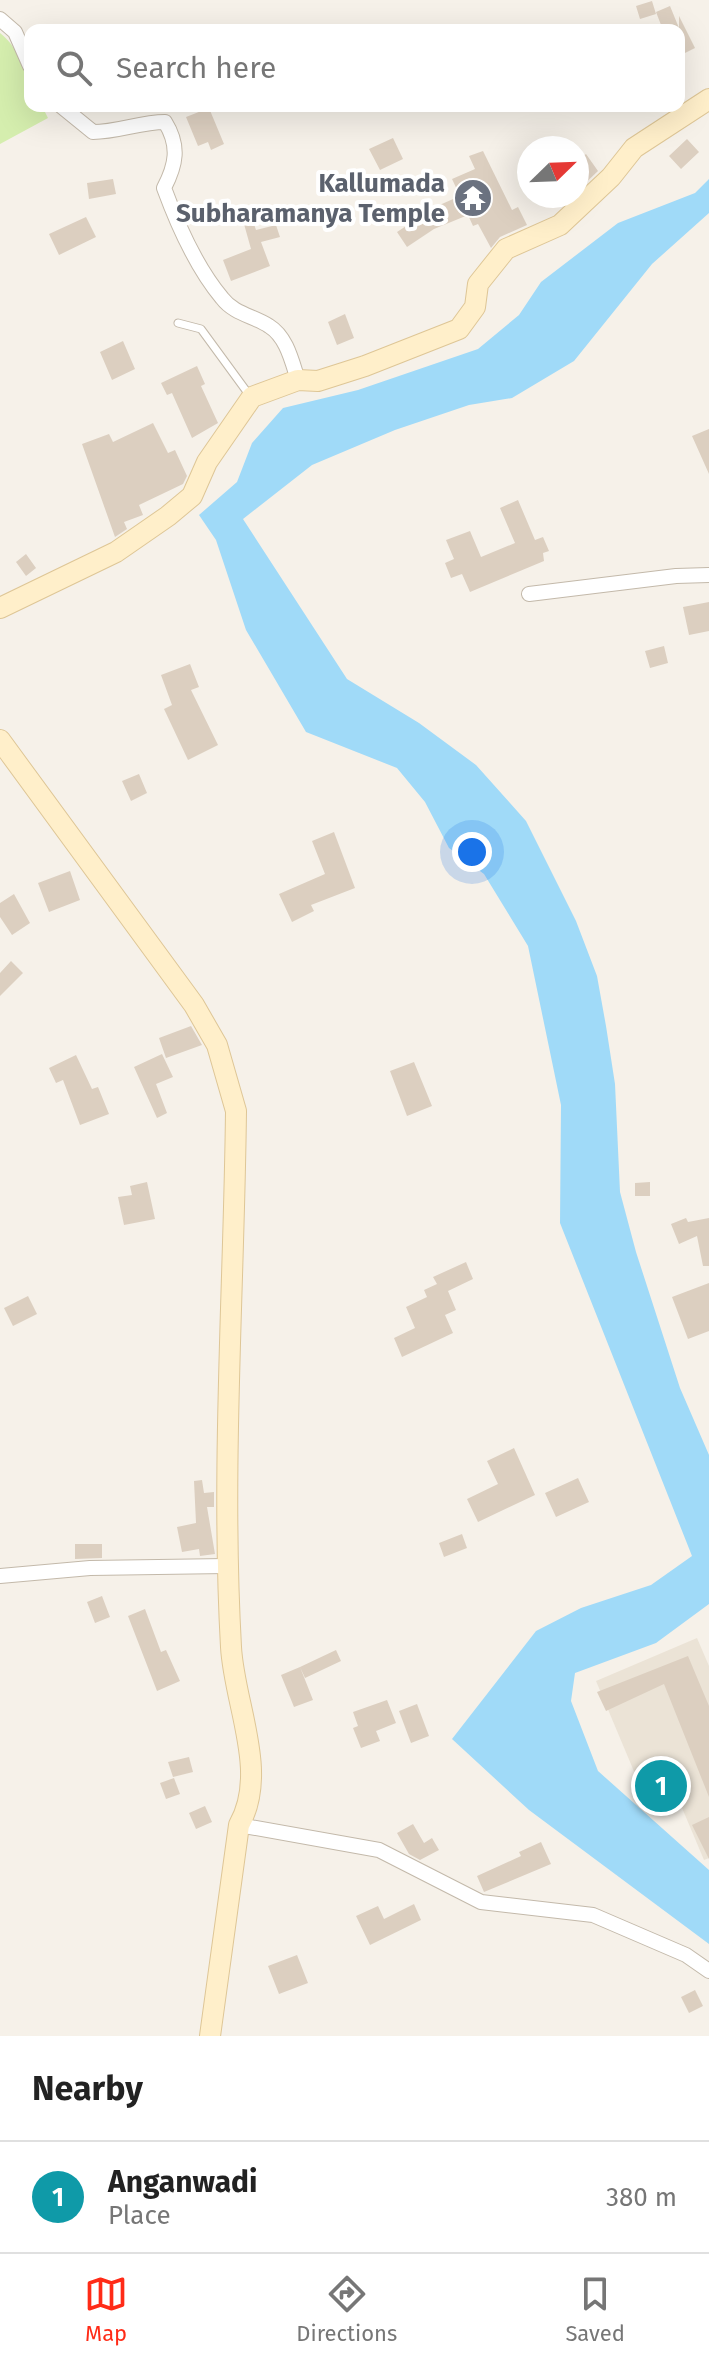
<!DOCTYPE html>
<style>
body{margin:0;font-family:"Fira Sans",sans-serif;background:#f6f6f6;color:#222}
.compass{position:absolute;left:517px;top:136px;width:72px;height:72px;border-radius:50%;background:#fff;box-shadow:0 8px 32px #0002;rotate:67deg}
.you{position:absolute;left:472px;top:852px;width:28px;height:28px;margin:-20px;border:6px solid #fff;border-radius:50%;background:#1a73e8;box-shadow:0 0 0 12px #1a73e833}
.badge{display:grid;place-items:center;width:52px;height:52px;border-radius:50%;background:#ff2b17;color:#fff;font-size:26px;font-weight:700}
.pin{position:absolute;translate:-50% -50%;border:4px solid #fff;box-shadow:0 2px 8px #0006}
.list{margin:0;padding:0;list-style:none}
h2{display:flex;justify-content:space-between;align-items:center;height:104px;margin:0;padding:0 32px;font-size:34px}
h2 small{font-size:26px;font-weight:400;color:#767676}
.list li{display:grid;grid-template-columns:52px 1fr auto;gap:24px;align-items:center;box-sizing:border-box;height:112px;padding:0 32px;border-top:2px solid #e0e0e0}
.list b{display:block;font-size:30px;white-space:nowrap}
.list p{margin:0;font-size:26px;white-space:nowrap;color:#767676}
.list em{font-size:26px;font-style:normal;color:#767676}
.icon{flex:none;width:44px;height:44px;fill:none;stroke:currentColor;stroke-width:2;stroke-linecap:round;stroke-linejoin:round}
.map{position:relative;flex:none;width:709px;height:2036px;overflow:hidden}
.search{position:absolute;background:#fff;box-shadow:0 8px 32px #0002;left:24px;right:24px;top:24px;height:88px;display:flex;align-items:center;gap:20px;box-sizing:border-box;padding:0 28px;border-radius:16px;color:#767676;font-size:30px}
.sheet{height:216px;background:#fff}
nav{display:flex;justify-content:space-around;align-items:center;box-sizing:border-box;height:112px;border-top:2px solid #e0e0e0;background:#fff;font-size:22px;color:#767676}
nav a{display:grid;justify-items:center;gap:4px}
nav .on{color:#ff2b17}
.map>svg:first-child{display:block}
.residential{fill:#ebe3d6}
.green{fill:#d5eeae}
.water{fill:#a0daf8}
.building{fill:#dccfc0}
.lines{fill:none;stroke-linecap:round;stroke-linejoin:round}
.service-casing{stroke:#c3b9aa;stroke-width:9}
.minor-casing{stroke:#c3b9aa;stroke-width:16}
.secondary-casing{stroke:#dec696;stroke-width:22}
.service{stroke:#fff;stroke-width:7}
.minor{stroke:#fff;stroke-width:14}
.secondary{stroke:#ffefca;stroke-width:20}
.labels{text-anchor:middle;stroke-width:8;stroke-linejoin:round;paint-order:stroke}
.worship-label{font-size:26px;font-weight:bold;fill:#5b616d;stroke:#fff;text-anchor:end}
</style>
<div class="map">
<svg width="709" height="2036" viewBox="0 0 709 2036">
<rect width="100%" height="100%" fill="#f6f1e9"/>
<!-- residential -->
<path class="residential" d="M 697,1638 L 709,1666 L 709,1858 L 704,1860 L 677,1796 L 649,1807 L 596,1681 Z"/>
<!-- green -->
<path class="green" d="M 0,33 C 21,49 30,81 30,106 L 42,106 L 48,118 L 0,144 Z"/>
<!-- water -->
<path class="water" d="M 709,179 L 709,213 L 652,264 L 574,361 L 512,398 L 469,405 L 395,430 L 312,465 L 243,519 L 347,679 L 419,723 L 476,765 L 526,821 L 576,921 L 597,976 L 606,1026 L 615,1084 L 620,1192 L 636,1252 L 680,1388 L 709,1455 L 709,1604 L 656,1643 L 575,1673 L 571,1701 L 598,1771 L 709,1870 L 709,1944 L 529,1810 L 452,1739 L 536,1631 L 581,1608 L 651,1585 L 692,1556 L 560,1223 L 561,1105 L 528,946 L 484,874 L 449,848 L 425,802 L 397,768 L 306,732 L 246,630 L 216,540 L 199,515 L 237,482 L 252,443 L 283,408 L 358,390 L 478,349 L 519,315 L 541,282 L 618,223 L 695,193 Z"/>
<!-- building -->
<path class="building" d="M 652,1 L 656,14 L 640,19 L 636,6 Z
M 670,6 L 679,28 L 679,16 L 695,48 L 679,56 L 679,30 L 663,30 L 656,12 Z
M 209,108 L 224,144 L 211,150 L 208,142 L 198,146 L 186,117 Z
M 393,138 L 403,159 L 380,170 L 369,149 Z
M 687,139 L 699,152 L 681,169 L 669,156 Z
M 483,151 L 512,210 L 518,207 L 527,225 L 500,237 L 491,248 L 478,224 L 473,226 L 468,215 L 434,229 L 407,247 L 397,232 L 435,207 L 460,196 L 452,179 L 475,169 L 469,156 Z
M 586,154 L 598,171 L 577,191 L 577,161 Z
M 113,179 L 116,194 L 89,199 L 87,183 Z
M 86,217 L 96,237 L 59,255 L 49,234 Z
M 253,221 L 256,230 L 276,225 L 280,237 L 261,242 L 270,266 L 231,281 L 223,260 L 251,249 L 244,224 Z
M 345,314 L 354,338 L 337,345 L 328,322 Z
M 123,341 L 135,369 L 112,380 L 100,352 Z
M 197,366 L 205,384 L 201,386 L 218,423 L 192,438 L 172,393 L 167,395 L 161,383 Z
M 153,423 L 168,453 L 175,450 L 187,476 L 183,484 L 139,505 L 143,515 L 124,522 L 127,529 L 115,537 L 82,444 L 109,434 L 113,442 Z
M 709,429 L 709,474 L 692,436 Z
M 518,500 L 535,540 L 543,537 L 549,551 L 543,553 L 544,561 L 470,592 L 462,574 L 451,578 L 445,563 L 454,559 L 446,540 L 470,531 L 481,557 L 515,543 L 500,508 Z
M 26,554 L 36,568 L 26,576 L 16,562 Z
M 709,602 L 709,631 L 689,635 L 683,607 Z
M 664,646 L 668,663 L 650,668 L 645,651 Z
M 190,664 L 199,687 L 191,690 L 218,745 L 188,760 L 164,709 L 172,705 L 161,675 Z
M 139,774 L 147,793 L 131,801 L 122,781 Z
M 334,832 L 355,888 L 311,905 L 314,911 L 292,922 L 279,894 L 325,874 L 312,841 Z
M 70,871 L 80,900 L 49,912 L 38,883 Z
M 14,894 L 30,923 L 12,935 L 0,917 L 0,903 Z
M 11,961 L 23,973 L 0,996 L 0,973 Z
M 191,1026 L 202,1045 L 166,1058 L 159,1038 Z
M 162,1054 L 173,1077 L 156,1084 L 167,1113 L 157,1118 L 134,1067 Z
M 76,1055 L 92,1089 L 98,1087 L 109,1114 L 80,1125 L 63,1080 L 56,1083 L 49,1068 Z
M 414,1062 L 432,1106 L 407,1116 L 390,1071 Z
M 147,1182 L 155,1219 L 124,1225 L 118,1197 L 132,1195 L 130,1186 Z
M 650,1182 L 650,1196 L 635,1196 L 635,1183 Z
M 686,1218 L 688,1222 L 709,1218 L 709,1266 L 703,1266 L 697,1236 L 679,1244 L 671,1224 Z
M 466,1262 L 473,1279 L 448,1291 L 456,1310 L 445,1315 L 453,1333 L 402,1357 L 394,1338 L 415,1328 L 406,1307 L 427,1297 L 424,1290 L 437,1284 L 433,1277 Z
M 709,1283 L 709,1331 L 688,1339 L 672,1297 Z
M 28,1296 L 37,1314 L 13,1326 L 4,1308 Z
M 514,1448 L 535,1495 L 478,1522 L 467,1499 L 498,1484 L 487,1461 Z
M 578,1478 L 589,1502 L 556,1517 L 545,1493 Z
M 202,1480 L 204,1493 L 214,1492 L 214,1507 L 207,1507 L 215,1554 L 200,1556 L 199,1549 L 182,1552 L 177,1527 L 196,1523 L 194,1481 Z
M 462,1534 L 467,1548 L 444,1557 L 439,1543 Z
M 75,1544 L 102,1544 L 102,1558 L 75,1559 Z
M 102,1596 L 110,1617 L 95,1623 L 87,1602 Z
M 145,1609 L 161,1652 L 166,1650 L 180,1681 L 157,1691 L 128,1616 Z
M 336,1650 L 341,1661 L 305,1678 L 300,1667 Z
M 688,1656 L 709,1706 L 709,1797 L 664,1684 L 606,1711 L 597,1692 Z
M 300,1667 L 313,1700 L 294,1707 L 281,1675 Z
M 387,1700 L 396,1723 L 376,1731 L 380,1741 L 361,1748 L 353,1728 L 358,1726 L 353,1712 Z
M 417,1704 L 429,1736 L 411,1743 L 399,1711 Z
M 189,1757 L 193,1772 L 173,1777 L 168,1762 Z
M 664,1772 L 672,1796 L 657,1801 L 649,1776 Z
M 174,1778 L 180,1794 L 166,1799 L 160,1783 Z
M 205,1806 L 212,1822 L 196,1829 L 189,1813 Z
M 709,1817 L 709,1859 L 692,1825 Z
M 413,1824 L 424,1843 L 432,1838 L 439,1850 L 420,1860 L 409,1854 L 397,1833 Z
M 541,1842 L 551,1864 L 484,1892 L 477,1876 L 521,1856 L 519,1852 Z
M 414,1904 L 421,1920 L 370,1945 L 356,1916 L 378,1906 L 384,1919 Z
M 297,1955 L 308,1983 L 279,1994 L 268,1966 Z
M 695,1990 L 703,2006 L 689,2013 L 681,1997 Z"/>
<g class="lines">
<defs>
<path id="service" d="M 178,323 L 201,329 L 250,396"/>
<path id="minor" d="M 0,19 L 15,32 L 30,66
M 61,106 L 93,132 C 118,132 140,122 165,122 C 180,146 176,165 164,188 C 178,226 196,267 222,298 C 234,314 254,316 269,326 C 287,337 292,362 298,380
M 529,594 L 676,576 L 709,575
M 0,1576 L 90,1568 L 226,1566
M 239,1825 L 379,1850 L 481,1902 L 593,1915 L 686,1955 L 709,1971"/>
<path id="secondary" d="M 0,608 L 116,552 L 168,516 L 192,496 L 207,462 L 252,397 L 298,380 L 318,381 L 365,366 L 459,329 L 475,307 L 478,284 L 506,249 L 560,225 L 611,177 L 634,148 L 709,99
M 0,740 L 194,1005 L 217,1045 L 236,1111 C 234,1289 221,1468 231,1647 C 234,1704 269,1772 239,1825 L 210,2036"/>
</defs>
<!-- service casing -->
<use href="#service" class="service-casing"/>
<!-- minor casing -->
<use href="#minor" class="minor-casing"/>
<!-- secondary casing -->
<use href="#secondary" class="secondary-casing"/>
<!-- service -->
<use href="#service" class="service"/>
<!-- minor -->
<use href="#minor" class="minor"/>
<!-- secondary -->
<use href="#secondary" class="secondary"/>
</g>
<!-- icons -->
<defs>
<symbol id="temple-disc" viewBox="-11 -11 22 22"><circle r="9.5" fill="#6b7280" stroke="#fff"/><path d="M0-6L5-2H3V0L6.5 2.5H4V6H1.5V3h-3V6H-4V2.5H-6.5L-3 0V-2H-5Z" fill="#fff"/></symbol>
</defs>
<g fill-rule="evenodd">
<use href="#temple-disc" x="451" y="176" width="44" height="44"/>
</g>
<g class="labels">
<!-- worship labels -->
<g class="worship-label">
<text x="445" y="192">Kallumada<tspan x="445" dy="30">Subharamanya Temple</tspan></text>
</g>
</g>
</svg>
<svg class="compass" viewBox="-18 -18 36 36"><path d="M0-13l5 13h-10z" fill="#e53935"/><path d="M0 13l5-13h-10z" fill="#767676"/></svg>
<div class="you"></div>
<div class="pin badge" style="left:661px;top:1786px;background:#0f9aa8">1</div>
<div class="search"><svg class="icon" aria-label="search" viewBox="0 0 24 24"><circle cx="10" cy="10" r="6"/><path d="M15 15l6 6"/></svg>Search here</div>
</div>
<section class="sheet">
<h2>Nearby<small></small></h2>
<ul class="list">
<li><span class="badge" style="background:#0f9aa8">1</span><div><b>Anganwadi</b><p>Place</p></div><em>380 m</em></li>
</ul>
</section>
<nav>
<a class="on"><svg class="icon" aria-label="map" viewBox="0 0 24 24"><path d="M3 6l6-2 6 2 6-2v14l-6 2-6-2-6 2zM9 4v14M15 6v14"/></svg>Map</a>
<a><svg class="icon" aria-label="directions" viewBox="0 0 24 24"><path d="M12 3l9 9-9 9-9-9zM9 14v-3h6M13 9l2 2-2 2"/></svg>Directions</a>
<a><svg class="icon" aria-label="saved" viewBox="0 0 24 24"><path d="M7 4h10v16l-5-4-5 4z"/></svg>Saved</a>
</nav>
